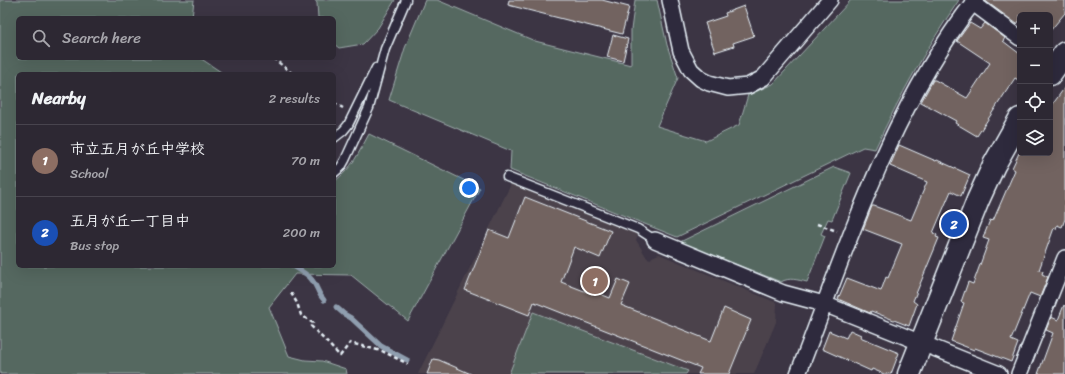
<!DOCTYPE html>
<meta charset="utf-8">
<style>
body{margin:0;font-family:Sriracha,"Klee One",sans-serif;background:#39343f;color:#f1f3f6}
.controls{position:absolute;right:12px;top:12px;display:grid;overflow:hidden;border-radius:6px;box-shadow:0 4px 16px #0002}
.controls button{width:36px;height:36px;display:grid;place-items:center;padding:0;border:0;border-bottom:1px solid #48444e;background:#2d2833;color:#f1f3f6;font:20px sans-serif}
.you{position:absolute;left:469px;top:188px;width:14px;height:14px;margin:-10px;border:3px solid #fff;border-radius:50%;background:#1a73e8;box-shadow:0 0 0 6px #1a73e833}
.badge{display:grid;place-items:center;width:26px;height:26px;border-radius:50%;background:#8abfa5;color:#fff;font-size:13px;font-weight:700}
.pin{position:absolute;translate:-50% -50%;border:2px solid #fff;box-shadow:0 1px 4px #0006}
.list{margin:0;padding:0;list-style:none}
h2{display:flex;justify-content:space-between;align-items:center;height:52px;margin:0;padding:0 16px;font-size:17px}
h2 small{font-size:13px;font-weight:400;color:#a7a6ac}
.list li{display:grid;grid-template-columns:26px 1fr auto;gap:12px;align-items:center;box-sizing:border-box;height:72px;padding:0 16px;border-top:1px solid #48444e}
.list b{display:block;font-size:15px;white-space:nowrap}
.list p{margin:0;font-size:13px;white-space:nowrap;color:#a7a6ac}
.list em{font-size:13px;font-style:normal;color:#a7a6ac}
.icon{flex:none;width:22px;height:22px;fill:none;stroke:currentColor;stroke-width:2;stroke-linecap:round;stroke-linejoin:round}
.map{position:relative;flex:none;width:1065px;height:374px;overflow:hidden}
.search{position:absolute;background:#2d2833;box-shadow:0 4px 16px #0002;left:16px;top:16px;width:320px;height:44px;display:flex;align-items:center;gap:10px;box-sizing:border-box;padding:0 14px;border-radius:6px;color:#a7a6ac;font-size:15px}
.panel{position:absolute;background:#2d2833;box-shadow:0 4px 16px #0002;left:16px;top:72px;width:320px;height:196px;border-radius:6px}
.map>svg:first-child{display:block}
.built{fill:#4c434c}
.green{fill:#556860;stroke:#9eacac}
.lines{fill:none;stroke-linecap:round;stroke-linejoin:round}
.stream{stroke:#8f9eaf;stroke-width:5}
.building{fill:#726360;stroke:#e8f1f8}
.lane-casing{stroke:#e8f1f8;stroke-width:11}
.street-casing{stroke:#e8f1f8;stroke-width:18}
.secondary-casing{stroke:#e8f1f8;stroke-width:25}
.path{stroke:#e8f1f8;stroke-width:2.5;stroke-dasharray:4 3;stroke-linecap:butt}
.lane{stroke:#2f2a3d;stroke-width:8}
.street{stroke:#2f2a3d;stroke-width:15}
.secondary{stroke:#2f2a3d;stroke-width:22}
</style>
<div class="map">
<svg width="1065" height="374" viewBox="0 0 1065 374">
<rect width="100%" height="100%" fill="#3c3544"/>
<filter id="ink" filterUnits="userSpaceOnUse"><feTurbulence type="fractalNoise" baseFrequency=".025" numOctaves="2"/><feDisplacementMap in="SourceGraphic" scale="8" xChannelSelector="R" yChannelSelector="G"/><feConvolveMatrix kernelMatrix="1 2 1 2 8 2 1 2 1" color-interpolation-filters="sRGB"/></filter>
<g filter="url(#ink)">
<!-- built -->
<path class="built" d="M 512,182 L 638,234 L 636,240 L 647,258 L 651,259 L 652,257 L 659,254 L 777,303 L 776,322 L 754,374 L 418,374 Z"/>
<!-- green -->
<path class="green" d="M 0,0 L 194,0 L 192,18 L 18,18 L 18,58 L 200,58 L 224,74 L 18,74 L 18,266 L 334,266 L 334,182 C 353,167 358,154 369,134 L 480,188 L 408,321 L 351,275 L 295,274 L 269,307 L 289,356 L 305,360 L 322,361 L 346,369 L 347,374 L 0,374 Z
M 315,0 L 395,0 L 378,28 L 363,44 L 339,48 L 334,44 L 334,18 L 318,18 L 317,3 Z
M 425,0 L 437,0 L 535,41 L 631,65 L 631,30 L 635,0 L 657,0 L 667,45 L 678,78 L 657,126 L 706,141 L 739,125 L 748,95 L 773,84 L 851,0 L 959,0 C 927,47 899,97 875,149 L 863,147 L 677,237 L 510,170 L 511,151 L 389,100 L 405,48 Z
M 834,167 L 851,173 L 832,220 L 828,219 L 821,234 L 825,236 L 807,282 C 798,280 789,277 781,282 L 680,242 Z
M 533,312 L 688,371 L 686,374 L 509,374 Z"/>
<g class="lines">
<!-- stream -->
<path class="stream" d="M 293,266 C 299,270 308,274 312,280 C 318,287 317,293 324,300
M 336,307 L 344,314 L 351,318 L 381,346 L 407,360"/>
</g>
<!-- building -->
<path class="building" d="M 509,0 L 602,0 L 629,7 L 622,34 L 508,5 Z
M 984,0 L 1065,0 L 1065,13 L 1050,31 L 1050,15 L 1020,15 L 1020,20 L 1017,24 Z
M 744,6 L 754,36 L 733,43 L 734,46 L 715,52 L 705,23 L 726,16 L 725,13 Z
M 970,23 L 980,29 L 985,23 L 1005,38 L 1003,41 L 1020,54 L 1020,81 L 1015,78 L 977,136 L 955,123 L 956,121 L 921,102 L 933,80 L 935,80 L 967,98 L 990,63 L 957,41 Z
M 613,35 L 628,39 L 623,61 L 607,57 Z
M 1065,87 L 1065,219 L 1062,227 L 1057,225 L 1056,229 L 1054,228 L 1039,270 L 1043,271 L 1042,274 L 1048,277 L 1040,297 L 1030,293 L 1011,340 L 1018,343 L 1011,362 L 975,348 L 974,350 L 951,341 L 964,303 L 961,302 L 968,282 L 973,284 L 989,240 L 983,238 L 990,220 L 993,221 L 1015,170 L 1012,168 L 1019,153 L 1050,153 L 1050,108 Z
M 899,145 L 936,161 L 937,160 L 970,175 L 961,196 L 951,191 L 933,233 L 937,235 L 936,237 L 939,238 L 913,301 L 917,304 L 909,326 L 871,311 L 870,313 L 838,299 L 847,278 L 881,291 L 886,277 L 888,278 L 902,244 L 863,229 L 872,206 L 874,206 L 911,220 L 927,182 L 890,166 Z
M 525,197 L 611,231 L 600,258 L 574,247 L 561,282 L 592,294 L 593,291 L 610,298 L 618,279 L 630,284 L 621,305 L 711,341 L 724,308 L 751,320 L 729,374 L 698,374 L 701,368 L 534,302 L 529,315 L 465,290 L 489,230 L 509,238 Z
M 1064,305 L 1065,306 L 1065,374 L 1038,374 L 1053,333 L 1046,330 L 1051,317 L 1058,320 Z
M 850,330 L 861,335 L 860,337 L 899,353 L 891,374 L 884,374 L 872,369 L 871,371 L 822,349 L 829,331 L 846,338 Z
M 433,359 L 439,360 L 471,374 L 427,374 Z"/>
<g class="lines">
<defs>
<path id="lane" d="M 334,138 L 343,131 L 348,125 L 376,68
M 334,173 L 341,167 L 345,160 L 369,108 L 385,49 L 406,0
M 507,177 L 638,229 L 655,240"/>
<path id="street" d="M 670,0 L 681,51 L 691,70 L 701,79 L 709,83 L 728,88 L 748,86 L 763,78 L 830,0
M 973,3 L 1020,38
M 655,240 L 783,293 L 824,304 L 999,374
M 798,374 C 848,245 889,111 975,0
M 1019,374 L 1065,258"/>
<path id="secondary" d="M 1050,74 L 1065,53
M 909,374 L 978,200 L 994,165 L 1020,119"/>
</defs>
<!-- lane casing -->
<use href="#lane" class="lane-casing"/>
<!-- street casing -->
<use href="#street" class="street-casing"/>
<!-- secondary casing -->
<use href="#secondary" class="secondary-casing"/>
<!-- path -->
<path class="path" d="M 273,58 L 293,74
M 334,103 L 343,108
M 817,224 L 837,231
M 291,293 L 297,303 L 301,315 L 313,323 L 311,326 L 340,356 L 350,343 L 382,351 L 408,364"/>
<!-- lane -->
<use href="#lane" class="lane"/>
<!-- street -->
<use href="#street" class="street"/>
<!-- secondary -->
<use href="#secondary" class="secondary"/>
</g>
</g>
</svg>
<div class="controls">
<button>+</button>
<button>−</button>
<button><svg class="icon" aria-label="locate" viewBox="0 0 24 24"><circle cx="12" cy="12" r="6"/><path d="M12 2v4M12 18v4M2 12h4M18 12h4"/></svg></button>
<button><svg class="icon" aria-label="layers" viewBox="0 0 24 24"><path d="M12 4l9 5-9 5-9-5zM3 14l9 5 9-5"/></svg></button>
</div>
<div class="you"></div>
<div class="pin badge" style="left:595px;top:281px;background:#8d6e63">1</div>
<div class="pin badge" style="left:954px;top:224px;background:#1a4fb4">2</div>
<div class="search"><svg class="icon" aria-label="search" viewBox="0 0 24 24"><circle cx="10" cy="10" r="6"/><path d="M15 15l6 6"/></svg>Search here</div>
<section class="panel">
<h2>Nearby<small>2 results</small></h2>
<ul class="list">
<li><span class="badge" style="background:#8d6e63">1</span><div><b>市立五月が丘中学校</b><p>School</p></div><em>70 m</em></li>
<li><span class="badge" style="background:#1a4fb4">2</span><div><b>五月が丘一丁目中</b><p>Bus stop</p></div><em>200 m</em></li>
</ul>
</section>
</div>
